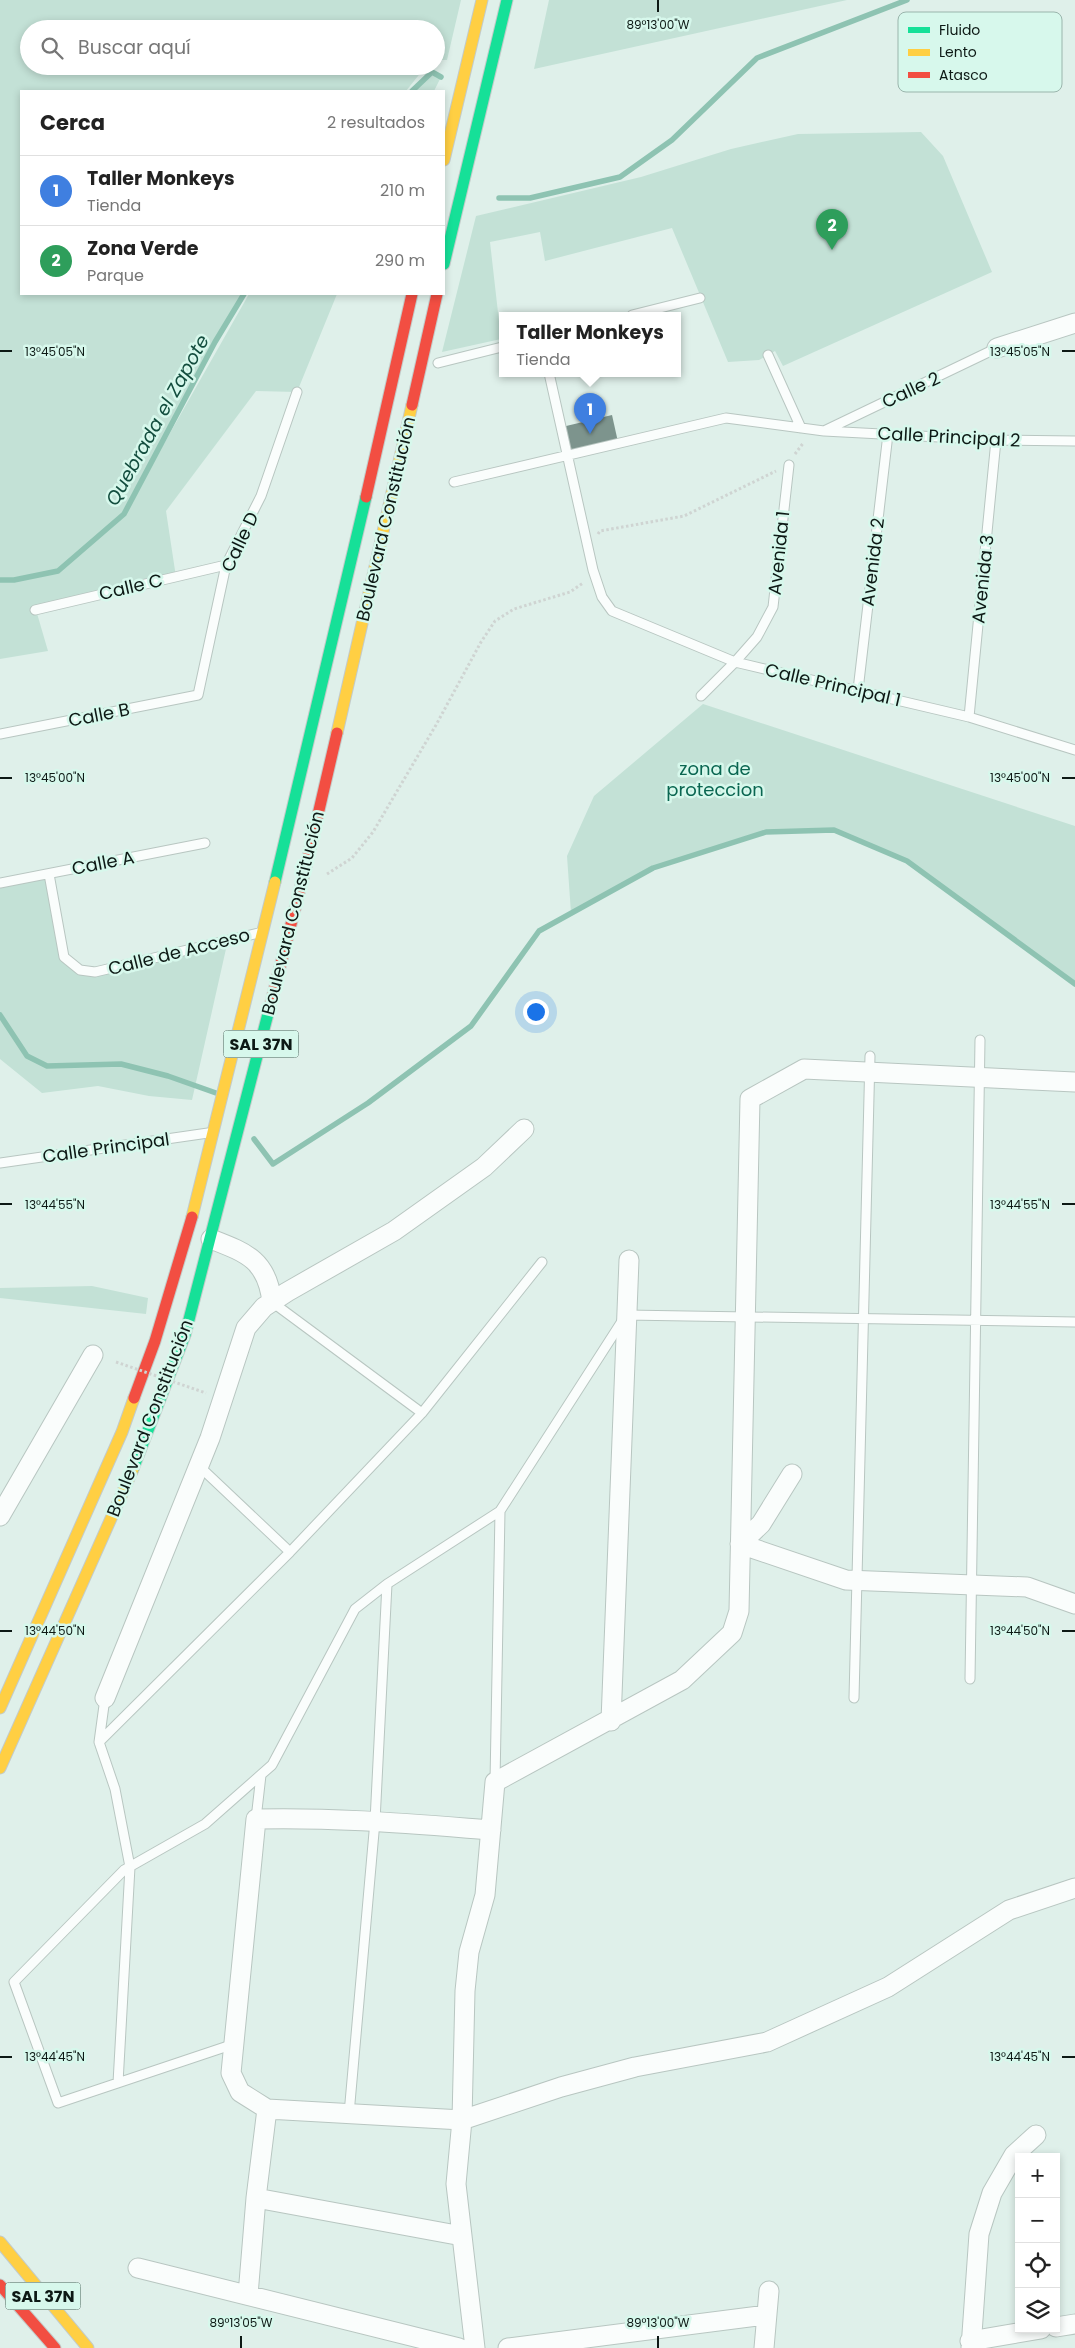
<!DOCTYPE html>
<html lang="es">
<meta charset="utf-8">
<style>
body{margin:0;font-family:Poppins,sans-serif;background:#f6f6f6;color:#222}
.controls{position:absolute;right:15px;bottom:15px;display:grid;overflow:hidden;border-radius:0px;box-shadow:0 2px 8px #0003}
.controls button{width:45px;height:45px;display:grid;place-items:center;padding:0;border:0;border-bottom:1px solid #e0e0e0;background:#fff;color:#222;font:25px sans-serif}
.you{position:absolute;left:535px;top:1011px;width:18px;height:18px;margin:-12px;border:4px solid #fff;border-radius:50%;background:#1a73e8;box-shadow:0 0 0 8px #1a73e833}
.badge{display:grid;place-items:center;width:32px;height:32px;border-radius:50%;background:#1a73e8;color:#fff;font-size:16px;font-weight:700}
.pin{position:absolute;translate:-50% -41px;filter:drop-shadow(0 1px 2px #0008)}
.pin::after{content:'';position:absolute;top:26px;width:18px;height:15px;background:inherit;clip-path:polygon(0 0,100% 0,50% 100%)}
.popup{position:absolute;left:499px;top:312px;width:182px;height:65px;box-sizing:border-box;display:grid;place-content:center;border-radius:0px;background:#fff;filter:drop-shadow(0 1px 4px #0005);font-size:16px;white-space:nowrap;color:#767676}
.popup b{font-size:19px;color:#222}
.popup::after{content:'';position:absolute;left:50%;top:100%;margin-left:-10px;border:10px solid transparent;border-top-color:#fff}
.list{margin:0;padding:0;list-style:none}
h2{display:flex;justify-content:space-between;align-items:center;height:65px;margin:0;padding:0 20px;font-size:21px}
h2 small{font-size:16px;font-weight:400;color:#767676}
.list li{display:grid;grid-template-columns:32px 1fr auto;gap:15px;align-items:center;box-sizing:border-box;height:70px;padding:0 20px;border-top:1px solid #e0e0e0}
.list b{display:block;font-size:19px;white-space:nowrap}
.list p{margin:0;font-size:16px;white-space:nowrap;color:#767676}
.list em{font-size:16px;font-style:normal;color:#767676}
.icon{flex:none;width:28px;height:28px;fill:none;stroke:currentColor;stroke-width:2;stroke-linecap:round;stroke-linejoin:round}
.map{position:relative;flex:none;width:1075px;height:2348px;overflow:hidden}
.search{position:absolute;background:#fff;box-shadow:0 2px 8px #0003;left:20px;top:20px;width:425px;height:55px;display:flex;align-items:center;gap:12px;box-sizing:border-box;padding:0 18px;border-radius:28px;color:#767676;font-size:19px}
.panel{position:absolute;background:#fff;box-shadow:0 2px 8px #0003;left:20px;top:90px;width:425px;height:205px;border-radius:0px}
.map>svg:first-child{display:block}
.green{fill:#c3e1d6}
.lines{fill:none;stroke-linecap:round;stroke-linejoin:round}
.stream{stroke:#8ec3b2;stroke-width:5.5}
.building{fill:#7d948d}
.lane-casing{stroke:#b8c6c1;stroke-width:11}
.street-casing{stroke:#b8c6c1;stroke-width:21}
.fast-casing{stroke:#c3cbc9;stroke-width:13}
.slow-casing{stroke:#c3cbc9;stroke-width:13}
.jam-casing{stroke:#c3cbc9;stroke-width:13}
.path{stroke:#cfd4d2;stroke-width:3;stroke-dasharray:2.5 2.5;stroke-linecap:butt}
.lane{stroke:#fafdfc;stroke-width:9}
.street{stroke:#fafdfc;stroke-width:19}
.fast{stroke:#16e098;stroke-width:11}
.slow{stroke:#ffcf43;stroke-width:11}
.jam{stroke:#f24e42;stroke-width:11}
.path-bridge{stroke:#cfd4d2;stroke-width:3;stroke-dasharray:2.5 2.5;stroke-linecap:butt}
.ticks{fill:none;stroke:#0d1915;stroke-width:2}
.labels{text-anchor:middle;stroke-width:5;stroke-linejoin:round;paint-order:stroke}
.shield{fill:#d7f8ec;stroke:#4a5c56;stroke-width:1}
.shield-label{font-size:16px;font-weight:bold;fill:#0d1915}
.street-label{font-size:18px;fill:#0d1915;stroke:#d7f8ec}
.park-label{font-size:18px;fill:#0a6651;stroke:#d7f8ec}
.water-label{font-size:19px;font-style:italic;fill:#134d3e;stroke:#d7f8ec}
.key{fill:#d7f8ec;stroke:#9ab5ac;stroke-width:1}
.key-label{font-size:14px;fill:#0d1915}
.ticks-label{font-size:12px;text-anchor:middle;fill:#0d1915;stroke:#d7f8ec;stroke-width:5;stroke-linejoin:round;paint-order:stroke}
</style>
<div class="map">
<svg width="1075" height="2348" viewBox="0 0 1075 2348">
<rect width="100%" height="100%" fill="#dff0ea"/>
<!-- green -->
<path class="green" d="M 0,0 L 461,0 L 447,60 L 436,60 L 436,29 L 29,29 L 29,66 L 426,66 L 406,91 L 21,91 L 21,294 L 242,294 L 213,341 L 122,513 L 80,550 L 124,514 L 249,294 L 337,294 L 297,392 L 256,391 L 166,511 L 176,577 L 36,610 L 48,651 L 0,659 Z
M 549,0 L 847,0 L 534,69 Z
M 432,72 L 441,77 L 434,91 L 410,91 Z
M 921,132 L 943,156 L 992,272 L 783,366 L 775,351 L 759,360 L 728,362 L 672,228 L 545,261 L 540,232 L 490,242 L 501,339 L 442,352 L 476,216 L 641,177 L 731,149 L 798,134 Z
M 703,704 L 1075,826 L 1075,984 L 907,861 L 834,830 L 766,832 L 653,868 L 571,913 L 567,856 L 594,796 Z
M 49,874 L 64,957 L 80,970 L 96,972 L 228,940 L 192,1100 L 149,1096 L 98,1086 L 42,1093 L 0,1059 L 0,883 Z
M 92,1286 L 148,1298 L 146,1314 L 0,1298 L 0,1288 Z"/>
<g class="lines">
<!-- stream -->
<path class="stream" d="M 412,91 L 432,72 L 441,77
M 499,198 L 530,198 L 620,177 L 672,140 L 757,58 L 907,0
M 0,580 L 14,580 L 58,571 L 124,514 L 215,342 L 244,294
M 0,1015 L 27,1056 L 47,1066 L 121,1064 L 168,1076 L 216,1093
M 254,1139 L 273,1164 L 368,1103 L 471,1026 L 539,931 L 653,868 L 766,832 L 834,830 L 907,861 L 1075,984"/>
</g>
<!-- building -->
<path class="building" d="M 612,415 L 618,442 L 568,453 L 562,427 Z"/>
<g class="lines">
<defs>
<path id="lane" d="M 632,315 L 700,298
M 768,355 L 801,428
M 438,363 L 502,347
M 549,373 L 593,570 L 602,597 L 612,611 L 735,662 L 969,717 L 1075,750
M 826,430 L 997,348
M 454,482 L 726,418 L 824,431 L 996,440 L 1075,441
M 35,610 L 226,565
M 858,690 L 888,434
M 701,696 L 735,662 L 757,637 L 773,607 L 789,465
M 969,717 L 996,440
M 0,734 L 198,695 L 226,565 L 261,496 L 297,392
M 49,874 L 64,957 L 80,970 L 95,972 L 259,933
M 0,883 L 205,843
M 0,1163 L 208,1133
M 272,1302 L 422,1413
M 199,1466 L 290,1552
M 970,1679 L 980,1040
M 105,1698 L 99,1742 L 115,1789 L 130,1867 L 118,2083
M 854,1698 L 870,1056
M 99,1742 L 290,1552 L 422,1413 L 542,1262
M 495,1782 L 500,1511
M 256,1819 L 261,1775
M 234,2044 L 58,2103 L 14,1982 L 124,1870 L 205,1824 L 272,1765 L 355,1609 L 387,1584 L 500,1511 L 626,1315 L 1075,1322
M 349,2114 L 375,1821 L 387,1584"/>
<path id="street" d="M 997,348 L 1075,323
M 211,1239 C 247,1253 267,1260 272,1302
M 792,1474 L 761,1524 L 740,1544 L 846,1580 L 1027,1587 L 1075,1604
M 0,1516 L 93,1355
M 105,1698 L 210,1438 L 246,1328 L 264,1307 L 287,1292 L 394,1231 L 484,1167 L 524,1129
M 611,1721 L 629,1260
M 491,1830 C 413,1824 335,1817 256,1819 L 231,2073 L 240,2092 L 267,2109 L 462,2120 L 561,2087 L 635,2067 L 767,2042 L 888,1987 L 1009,1910 L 1075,1888
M 256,2198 L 462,2236
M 138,2268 L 459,2348
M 248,2295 L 256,2198 L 267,2109
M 1056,2327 L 1075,2324
M 970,2341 L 1041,2329
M 475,2348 L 456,2184 L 462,2120 L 465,1991 L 469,1952 L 485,1895 L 495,1782 L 682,1680 L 732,1633 L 739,1611 L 750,1099 L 804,1069 L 1075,1082
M 508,2348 L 766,2315
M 764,2348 L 769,2291
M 971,2348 L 979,2234 L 992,2193 L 1014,2155 L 1036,2135"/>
<path id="fast" d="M 444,264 L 507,0
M 275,882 L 366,497
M 133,1469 L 185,1335 L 270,1006"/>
<path id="slow" d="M 444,160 L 482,0
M 337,733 L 412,405
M 192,1217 L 275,882
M 0,1708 L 122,1432 L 134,1398
M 0,1768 L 133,1469
M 0,2242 L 88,2348"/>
<path id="jam" d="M 412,405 L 437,294
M 366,497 L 412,294
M 270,1006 L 306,866 L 337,733
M 134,1398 L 155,1341 L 192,1217
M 0,2285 L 55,2348"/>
</defs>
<!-- lane casing -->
<use href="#lane" class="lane-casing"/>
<!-- street casing -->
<use href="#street" class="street-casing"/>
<!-- fast casing -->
<use href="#fast" class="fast-casing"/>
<!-- slow casing -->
<use href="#slow" class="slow-casing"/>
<!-- jam casing -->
<use href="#jam" class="jam-casing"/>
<!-- path -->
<path class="path" d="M 795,454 L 804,442
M 598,534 L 600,531 L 684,516 L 776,471
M 327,874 L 352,858 L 373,832 L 436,725 L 481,642 L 495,621 L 514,609 L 570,592 L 583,583"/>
<!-- lane -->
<use href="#lane" class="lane"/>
<!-- street -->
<use href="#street" class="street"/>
<!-- fast -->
<use href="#fast" class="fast"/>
<!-- slow -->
<use href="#slow" class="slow"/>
<!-- jam -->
<use href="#jam" class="jam"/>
<!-- path-bridge -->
<path class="path-bridge" d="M 116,1362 L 206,1393"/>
</g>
<!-- ticks -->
<path class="ticks" d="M 658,0 L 658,12M 0,351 L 12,351M 1062,351 L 1075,351M 0,778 L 12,778M 1062,778 L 1075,778M 0,1204 L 12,1204M 1062,1204 L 1075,1204M 0,1631 L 12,1631M 1062,1631 L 1075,1631M 0,2057 L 12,2057M 1062,2057 L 1075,2057M 241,2336 L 241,2348M 658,2336 L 658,2348"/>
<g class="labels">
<!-- shield labels -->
<g class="shield">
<rect x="223.5" y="1030.5" width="75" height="27" rx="4"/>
<rect x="5.5" y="2282.5" width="75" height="27" rx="4"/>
</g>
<g class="shield-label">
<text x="261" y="1050">SAL 37N</text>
<text x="43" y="2302">SAL 37N</text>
</g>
<!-- street labels -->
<g class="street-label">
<text transform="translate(911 390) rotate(-25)" y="6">Calle 2</text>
<text transform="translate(949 437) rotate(3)" y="6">Calle Principal 2</text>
<text transform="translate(386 519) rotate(-77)" y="6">Boulevard Constitución</text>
<text transform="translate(240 542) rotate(-65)" y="6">Calle D</text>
<text transform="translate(779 553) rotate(-84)" y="6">Avenida 1</text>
<text transform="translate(873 562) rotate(-83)" y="6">Avenida 2</text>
<text transform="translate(983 579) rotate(-84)" y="6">Avenida 3</text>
<text transform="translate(131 587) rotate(-13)" y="6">Calle C</text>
<text transform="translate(833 685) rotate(13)" y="6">Calle Principal 1</text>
<text transform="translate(99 715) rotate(-11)" y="6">Calle B</text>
<text transform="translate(103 863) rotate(-11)" y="6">Calle A</text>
<text transform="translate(293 913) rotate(-76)" y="6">Boulevard Constitución</text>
<text transform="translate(179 952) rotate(-14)" y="6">Calle de Acceso</text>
<text transform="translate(106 1148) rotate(-8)" y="6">Calle Principal</text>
<text transform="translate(150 1418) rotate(-69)" y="6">Boulevard Constitución</text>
</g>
<!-- park labels -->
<g class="park-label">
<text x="715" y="775">zona de<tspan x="715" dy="21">proteccion</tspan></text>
</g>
<!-- water labels -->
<g class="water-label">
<text transform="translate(157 420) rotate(-61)" y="7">Quebrada el Zapote</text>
</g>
</g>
<!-- legend -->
<rect x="898" y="12" width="164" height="80" rx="8" class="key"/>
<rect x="908" y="27" width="22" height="6" fill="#16e098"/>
<rect x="908" y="49" width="22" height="7" fill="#ffcf43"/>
<rect x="908" y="72" width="22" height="6" fill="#f24e42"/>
<g class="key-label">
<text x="939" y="35">Fluido</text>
<text x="939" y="57">Lento</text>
<text x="939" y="80">Atasco</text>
</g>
<g class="ticks-label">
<text x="658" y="29">89°13'00"W</text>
<text x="55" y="356">13°45'05"N</text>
<text x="1020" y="356">13°45'05"N</text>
<text x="55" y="782">13°45'00"N</text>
<text x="1020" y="782">13°45'00"N</text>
<text x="55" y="1209">13°44'55"N</text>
<text x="1020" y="1209">13°44'55"N</text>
<text x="55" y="1635">13°44'50"N</text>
<text x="1020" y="1635">13°44'50"N</text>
<text x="55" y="2061">13°44'45"N</text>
<text x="1020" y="2061">13°44'45"N</text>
<text x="241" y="2327">89°13'05"W</text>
<text x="658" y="2327">89°13'00"W</text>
</g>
</svg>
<div class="controls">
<button>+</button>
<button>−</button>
<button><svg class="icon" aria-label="locate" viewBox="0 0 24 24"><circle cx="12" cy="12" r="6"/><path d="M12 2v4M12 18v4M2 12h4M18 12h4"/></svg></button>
<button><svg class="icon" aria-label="layers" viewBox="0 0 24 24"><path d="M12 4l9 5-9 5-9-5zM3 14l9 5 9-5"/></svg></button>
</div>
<div class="you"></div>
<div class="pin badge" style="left:590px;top:434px;background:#3f7fe0">1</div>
<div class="popup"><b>Taller Monkeys</b>Tienda</div>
<div class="pin badge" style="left:832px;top:250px;background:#2e9e5b">2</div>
<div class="search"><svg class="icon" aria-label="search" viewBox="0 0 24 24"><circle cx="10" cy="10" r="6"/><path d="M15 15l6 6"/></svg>Buscar aquí</div>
<section class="panel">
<h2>Cerca<small>2 resultados</small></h2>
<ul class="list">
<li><span class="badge" style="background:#3f7fe0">1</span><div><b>Taller Monkeys</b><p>Tienda</p></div><em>210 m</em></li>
<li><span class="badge" style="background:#2e9e5b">2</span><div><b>Zona Verde</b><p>Parque</p></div><em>290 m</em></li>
</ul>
</section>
</div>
